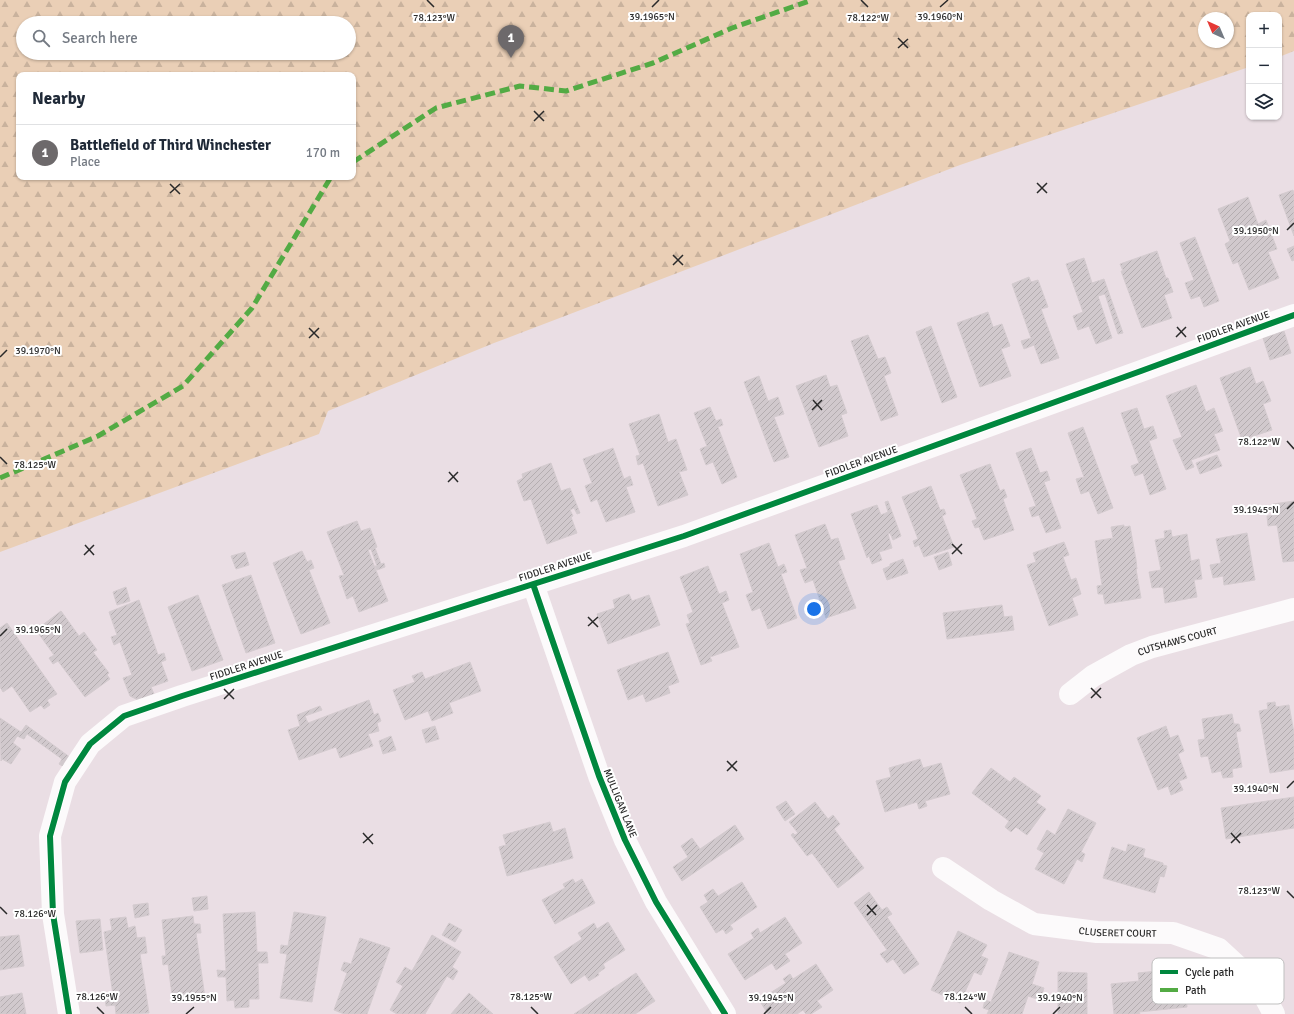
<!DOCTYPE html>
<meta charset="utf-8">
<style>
body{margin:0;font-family:Signika,sans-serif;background:#f2f2f3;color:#1f2937}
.controls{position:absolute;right:12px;top:12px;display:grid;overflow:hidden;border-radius:8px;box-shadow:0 1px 3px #0004}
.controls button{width:36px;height:36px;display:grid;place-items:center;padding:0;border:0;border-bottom:1px solid #e0e1e3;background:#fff;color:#1f2937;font:20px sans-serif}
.compass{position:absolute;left:1198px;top:12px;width:36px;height:36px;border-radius:50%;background:#fff;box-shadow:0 1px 3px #0004;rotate:316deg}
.you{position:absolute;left:814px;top:609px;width:14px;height:14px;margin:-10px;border:3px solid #fff;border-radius:50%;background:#1a73e8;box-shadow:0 0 0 6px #1a73e833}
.badge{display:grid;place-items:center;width:26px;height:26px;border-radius:50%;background:#6d696b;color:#fff;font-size:13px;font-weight:700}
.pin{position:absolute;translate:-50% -33px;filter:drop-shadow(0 1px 2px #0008)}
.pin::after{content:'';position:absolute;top:21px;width:14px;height:12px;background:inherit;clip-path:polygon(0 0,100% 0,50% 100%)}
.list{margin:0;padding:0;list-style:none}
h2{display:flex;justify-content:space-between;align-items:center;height:52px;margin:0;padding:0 16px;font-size:17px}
h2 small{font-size:13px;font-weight:400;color:#747a83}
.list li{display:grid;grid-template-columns:26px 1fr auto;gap:12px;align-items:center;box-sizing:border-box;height:56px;padding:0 16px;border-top:1px solid #e0e1e3}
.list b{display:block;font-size:15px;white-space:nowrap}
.list p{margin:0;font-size:13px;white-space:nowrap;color:#747a83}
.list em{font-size:13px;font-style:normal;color:#747a83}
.icon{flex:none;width:22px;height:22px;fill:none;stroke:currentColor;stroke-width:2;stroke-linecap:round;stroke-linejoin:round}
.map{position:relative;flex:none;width:1294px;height:1014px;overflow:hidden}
.search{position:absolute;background:#fff;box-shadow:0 1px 3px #0004;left:16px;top:16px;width:340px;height:44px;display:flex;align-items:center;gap:10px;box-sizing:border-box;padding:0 14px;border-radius:22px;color:#747a83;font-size:15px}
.panel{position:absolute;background:#fff;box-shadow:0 1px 3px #0004;left:16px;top:72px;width:340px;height:108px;border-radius:8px}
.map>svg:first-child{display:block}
.forest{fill:url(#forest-firs);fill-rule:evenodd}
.building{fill:url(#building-hatch);stroke:#d4cbcf}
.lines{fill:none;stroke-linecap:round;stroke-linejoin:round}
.minor{stroke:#fcfafb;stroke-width:22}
.quiet{stroke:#53ab44;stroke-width:5;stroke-dasharray:10 5;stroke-linecap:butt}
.cycleway-casing{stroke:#fff;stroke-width:8}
.cycleway{stroke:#00873e;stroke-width:6}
.ticks{fill:none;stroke:#2a2a2a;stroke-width:1.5}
.labels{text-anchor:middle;stroke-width:4;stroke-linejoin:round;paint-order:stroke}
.street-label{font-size:10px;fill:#2a2a2a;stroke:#fff}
.key{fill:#fff;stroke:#bfbfbf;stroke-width:1}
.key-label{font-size:11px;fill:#2a2a2a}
.ticks-label{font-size:10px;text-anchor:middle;fill:#2a2a2a;stroke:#fff;stroke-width:4;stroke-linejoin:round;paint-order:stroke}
</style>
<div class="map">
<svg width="1294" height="1014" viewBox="0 0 1294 1014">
<defs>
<pattern id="forest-firs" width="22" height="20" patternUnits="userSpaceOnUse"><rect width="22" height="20" fill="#eacfb6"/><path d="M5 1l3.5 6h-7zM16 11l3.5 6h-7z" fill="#c9b29d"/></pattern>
<pattern id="building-hatch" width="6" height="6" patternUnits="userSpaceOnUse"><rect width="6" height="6" fill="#d1c9cd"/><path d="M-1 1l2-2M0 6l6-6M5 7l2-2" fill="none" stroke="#b4adb0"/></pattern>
</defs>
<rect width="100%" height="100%" fill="#eadee4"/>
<!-- forest -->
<path class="forest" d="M 0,0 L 1294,0 L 1294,51 L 1279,57 L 1279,15 L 1249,15 L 1249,67 L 960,165 L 494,343 L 328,411 L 319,434 L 0,552 ZM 1204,18 L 1228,18 L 1228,42 L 1204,42 ZM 23,23 L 349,23 L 349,53 L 23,53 ZM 19,75 L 353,75 L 353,177 L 19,177 Z"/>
<!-- building -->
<path class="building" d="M 1293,190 L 1294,194 L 1294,236 L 1279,195 Z
M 1248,197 L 1258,224 L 1266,220 L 1277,249 L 1268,252 L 1279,278 L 1249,290 L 1238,262 L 1233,264 L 1225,244 L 1230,241 L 1218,209 Z
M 1195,237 L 1219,301 L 1204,307 L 1200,296 L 1191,299 L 1185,283 L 1194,280 L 1180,243 Z
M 1294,246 L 1294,260 L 1292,261 L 1287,249 Z
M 1157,251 L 1166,278 L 1168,278 L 1173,292 L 1164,295 L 1172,318 L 1142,328 L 1121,271 L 1123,271 L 1120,264 Z
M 1084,258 L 1092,283 L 1104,279 L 1123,333 L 1118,334 L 1105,294 L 1098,296 L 1112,338 L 1096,344 L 1089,326 L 1078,330 L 1073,316 L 1083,312 L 1066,264 Z
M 1029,277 L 1031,282 L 1038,280 L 1048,307 L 1041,309 L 1059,358 L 1041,364 L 1034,345 L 1024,349 L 1021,341 L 1031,338 L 1012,284 Z
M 988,312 L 993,327 L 1002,324 L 1010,346 L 1001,349 L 1011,376 L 980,387 L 957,323 Z
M 931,326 L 957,397 L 942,403 L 916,332 Z
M 1284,331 L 1291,353 L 1270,360 L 1263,338 Z
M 868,335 L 878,359 L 885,357 L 891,373 L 884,376 L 898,415 L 881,421 L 851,341 Z
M 1250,367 L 1256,384 L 1263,381 L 1271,401 L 1263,404 L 1272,430 L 1242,440 L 1220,378 Z
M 826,375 L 830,387 L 837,385 L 847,413 L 841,415 L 848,436 L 819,447 L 796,386 Z
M 759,376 L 768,401 L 778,397 L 784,414 L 774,417 L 789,457 L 774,462 L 744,382 Z
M 1196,385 L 1206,412 L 1214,408 L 1223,431 L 1214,434 L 1220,450 L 1191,460 L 1194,467 L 1186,470 L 1173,440 L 1182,437 L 1166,396 Z
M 710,407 L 716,421 L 721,419 L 723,425 L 718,427 L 737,477 L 722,484 L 713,462 L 706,465 L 700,449 L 707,446 L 694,413 Z
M 1137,408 L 1144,429 L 1153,426 L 1157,438 L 1149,441 L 1166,489 L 1150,495 L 1143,473 L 1135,476 L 1131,466 L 1139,463 L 1121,413 Z
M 659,414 L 668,442 L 676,439 L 687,470 L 679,472 L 688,495 L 658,506 L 643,463 L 638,465 L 636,456 L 640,455 L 629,424 Z
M 1083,427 L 1113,508 L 1098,514 L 1089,491 L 1081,494 L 1076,479 L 1084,477 L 1068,433 Z
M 613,448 L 624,479 L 630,476 L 633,485 L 626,487 L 635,512 L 606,522 L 597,499 L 591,502 L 585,486 L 592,483 L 583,459 Z
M 1031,448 L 1040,473 L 1047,471 L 1050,480 L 1044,482 L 1061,528 L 1046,533 L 1039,515 L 1032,517 L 1029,508 L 1036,506 L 1016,453 Z
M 1217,455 L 1222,466 L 1200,474 L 1196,463 Z
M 551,463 L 561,491 L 570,488 L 580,513 L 577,514 L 574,508 L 570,510 L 573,516 L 571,517 L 577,533 L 547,544 L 531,499 L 524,501 L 517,481 L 523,478 L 522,474 Z
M 990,464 L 1000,491 L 1004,489 L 1007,497 L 1003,499 L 1014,530 L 984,540 L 979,527 L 975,528 L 972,521 L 977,519 L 960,475 Z
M 931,486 L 940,510 L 944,509 L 946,514 L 942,516 L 954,547 L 924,557 L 919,545 L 915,547 L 913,541 L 918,539 L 902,497 Z
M 888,501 L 901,536 L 893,540 L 890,533 L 888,534 L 892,548 L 879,552 L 882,560 L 872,564 L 869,556 L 867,558 L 851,514 L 877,505 L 881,515 L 888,512 L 885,502 Z
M 1294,501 L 1294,561 L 1283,562 L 1277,525 L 1268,526 L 1267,516 L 1275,515 L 1273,504 Z
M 357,521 L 361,531 L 370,528 L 377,547 L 375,548 L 381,564 L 384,563 L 385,567 L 377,570 L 375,566 L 377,566 L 371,549 L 368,550 L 388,601 L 359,612 L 353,596 L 347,599 L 339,576 L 344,575 L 327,532 Z
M 825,524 L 831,540 L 838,538 L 845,559 L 838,561 L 856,608 L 826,618 L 813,580 L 805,583 L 800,570 L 807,568 L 795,535 Z
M 1124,525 L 1124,527 L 1130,526 L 1136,560 L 1137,569 L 1136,569 L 1141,598 L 1105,604 L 1103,594 L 1098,594 L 1097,586 L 1102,585 L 1095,541 L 1113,538 L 1111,527 Z
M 1171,530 L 1172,537 L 1187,534 L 1191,561 L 1199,559 L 1202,579 L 1194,580 L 1197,597 L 1165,603 L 1163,587 L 1152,588 L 1149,572 L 1161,570 L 1155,540 L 1165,538 L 1164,531 Z
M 1247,533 L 1255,580 L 1224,585 L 1223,576 L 1213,578 L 1210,565 L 1221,563 L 1216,539 Z
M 1064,542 L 1069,555 L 1063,557 L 1071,580 L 1076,578 L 1081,594 L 1072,598 L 1078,615 L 1049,626 L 1027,565 L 1036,562 L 1033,553 Z
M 769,543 L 778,567 L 784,564 L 787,572 L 781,574 L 797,618 L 768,629 L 760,608 L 752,611 L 746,595 L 753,592 L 740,554 Z
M 302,551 L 307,562 L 311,560 L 314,568 L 309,570 L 330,623 L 301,634 L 273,563 Z
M 245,552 L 249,565 L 236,569 L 231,556 Z
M 948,552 L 952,565 L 939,570 L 934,557 Z
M 903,559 L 908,573 L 887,580 L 883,569 L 890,566 L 890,564 Z
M 708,566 L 719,594 L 726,591 L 729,600 L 722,603 L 739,647 L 710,657 L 712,661 L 701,665 L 686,624 L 690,623 L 687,615 L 693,612 L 680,577 Z
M 251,575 L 275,643 L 246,653 L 222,585 Z
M 126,587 L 130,601 L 117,605 L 113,592 Z
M 629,594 L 632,601 L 649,595 L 660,625 L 608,644 L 597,614 L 615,608 L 613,600 Z
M 198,595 L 223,660 L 192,671 L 168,607 Z
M 139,600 L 158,655 L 164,653 L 166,660 L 161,662 L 168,681 L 151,687 L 154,694 L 138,700 L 130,696 L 123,678 L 132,675 L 120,642 L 114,645 L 111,637 L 117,635 L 109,612 Z
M 1002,605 L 1004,617 L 1012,616 L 1014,630 L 947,639 L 943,613 Z
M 61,611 L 79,636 L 84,632 L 97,650 L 93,652 L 109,673 L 107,675 L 110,679 L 85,697 L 58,661 L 53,664 L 49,658 L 54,655 L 36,630 Z
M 7,623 L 57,694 L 47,700 L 50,705 L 44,709 L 41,705 L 30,712 L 12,686 L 3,692 L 0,687 L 0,628 Z
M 668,652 L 679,682 L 668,686 L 670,693 L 646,702 L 643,694 L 628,700 L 617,670 Z
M 470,662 L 481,691 L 449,703 L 453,713 L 432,721 L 428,711 L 405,720 L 393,690 L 415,682 L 412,676 L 422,672 L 425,679 Z
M 369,700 L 374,715 L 378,713 L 381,721 L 377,723 L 379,731 L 368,734 L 373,746 L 340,758 L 336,747 L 299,760 L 288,730 L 300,726 L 297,715 L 320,706 L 322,710 L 305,716 L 308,723 Z
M 1275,702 L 1276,707 L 1289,705 L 1294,733 L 1294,769 L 1270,773 L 1259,711 L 1268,709 L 1267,703 Z
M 1232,714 L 1234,724 L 1239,724 L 1241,731 L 1236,732 L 1242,767 L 1232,769 L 1233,777 L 1223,778 L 1221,771 L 1212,773 L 1208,756 L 1201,757 L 1198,740 L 1205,739 L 1202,719 Z
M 0,718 L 21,732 L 26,725 L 71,758 L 64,767 L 59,764 L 62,759 L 27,734 L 24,739 L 17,736 L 13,743 L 21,749 L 11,764 L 2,759 L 1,761 Z
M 435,726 L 439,739 L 426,743 L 422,730 Z
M 1166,726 L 1170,738 L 1178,735 L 1184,751 L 1178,754 L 1187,778 L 1179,781 L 1183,790 L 1171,795 L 1168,786 L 1158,790 L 1137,738 Z
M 391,736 L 396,750 L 383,754 L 379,741 Z
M 920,759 L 923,768 L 941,763 L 950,794 L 925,801 L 927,806 L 919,809 L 917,802 L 885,812 L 876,781 L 891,777 L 889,768 Z
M 991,768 L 1010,782 L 1014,777 L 1041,796 L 1036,802 L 1046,809 L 1027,835 L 1016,827 L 1011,832 L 1005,827 L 1009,821 L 972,793 Z
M 1294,797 L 1294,828 L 1226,839 L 1221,808 Z
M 786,801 L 795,814 L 785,821 L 776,807 Z
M 815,802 L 828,819 L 833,815 L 840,824 L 834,829 L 864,868 L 838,888 L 812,853 L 807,856 L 791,835 L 793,833 L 795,835 L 798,833 L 789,822 Z
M 1068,809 L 1096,823 L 1081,852 L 1085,854 L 1082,862 L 1077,859 L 1064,884 L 1035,869 L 1044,853 L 1037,849 L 1047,830 L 1055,835 Z
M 550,822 L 553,832 L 565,828 L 573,858 L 507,876 L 499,847 L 506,845 L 503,835 Z
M 735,825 L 744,839 L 682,881 L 673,867 L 688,857 L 681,846 L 692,838 L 700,849 Z
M 1128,844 L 1145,849 L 1143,857 L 1163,863 L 1163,865 L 1167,866 L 1164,877 L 1160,876 L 1155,893 L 1103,878 L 1112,847 L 1126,852 Z
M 573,879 L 575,883 L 582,879 L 595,903 L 555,924 L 542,900 L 565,888 L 563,884 Z
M 742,882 L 757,907 L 730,925 L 733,929 L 726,934 L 723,929 L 716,933 L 700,907 L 708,902 L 704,895 L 713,889 L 718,896 Z
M 869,892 L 882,910 L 887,907 L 892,914 L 887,917 L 919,964 L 904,974 L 893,959 L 887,963 L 880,954 L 887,950 L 854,903 Z
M 207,896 L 208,909 L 194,911 L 192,898 Z
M 148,903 L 149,915 L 135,918 L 133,905 Z
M 255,912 L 257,952 L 267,952 L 268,963 L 258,963 L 259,999 L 249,999 L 249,1007 L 235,1008 L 234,1000 L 227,1001 L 226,977 L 218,977 L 217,970 L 226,971 L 223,914 Z
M 294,912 L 326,917 L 312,1002 L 280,998 L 287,954 L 280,953 L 281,945 L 288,946 Z
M 193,916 L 194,924 L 200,924 L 201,933 L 196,933 L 205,998 L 173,1003 L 168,964 L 163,965 L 162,956 L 166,956 L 162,920 Z
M 126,917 L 128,928 L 135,926 L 137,938 L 145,937 L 147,953 L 140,954 L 149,1013 L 116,1014 L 115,1005 L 106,1006 L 105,996 L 113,995 L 104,932 L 112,930 L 110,919 Z
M 785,917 L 802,943 L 785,954 L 790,961 L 776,970 L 772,963 L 745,980 L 728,954 L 754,938 L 751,933 L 758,928 L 760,933 Z
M 100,919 L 103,950 L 80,953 L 76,921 Z
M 608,922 L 625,950 L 603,964 L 605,968 L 598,973 L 599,975 L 589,981 L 585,975 L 571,984 L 554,957 L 582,939 L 578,933 L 594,923 L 597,929 Z
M 449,923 L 462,930 L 455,942 L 442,935 Z
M 958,931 L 987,945 L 981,956 L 988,959 L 981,975 L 974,972 L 960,1003 L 931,990 Z
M 19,935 L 24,966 L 0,970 L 0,937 Z
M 432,935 L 461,952 L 452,967 L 458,971 L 453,980 L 447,976 L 425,1014 L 397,1014 L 390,1010 L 403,986 L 396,982 L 405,967 L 412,971 Z
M 360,938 L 390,948 L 367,1014 L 344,1014 L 334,1010 L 347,973 L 341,970 L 344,962 L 351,964 Z
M 1009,952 L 1039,962 L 1032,984 L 1044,988 L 1040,1000 L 1028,996 L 1022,1014 L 987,1014 L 989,1010 L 983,1008 L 985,1000 L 991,1002 Z
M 816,964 L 833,990 L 817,1001 L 822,1007 L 811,1014 L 806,1014 L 803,1010 L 797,1014 L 768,1014 L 759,1000 L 786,983 L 783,979 L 790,974 L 793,979 Z
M 1157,971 L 1158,979 L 1184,977 L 1187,1007 L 1139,1012 L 1140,1014 L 1114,1014 L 1111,984 L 1139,981 L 1138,973 Z
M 1058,972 L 1087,973 L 1087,1014 L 1058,1014 Z
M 636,973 L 655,1001 L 635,1014 L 574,1014 Z
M 22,993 L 26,1014 L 0,1014 L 0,997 Z
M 469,993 L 493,1014 L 451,1014 Z"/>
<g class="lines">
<!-- minor -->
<g class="minor">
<path d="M 533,584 L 599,776 L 625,840 L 656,902 L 725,1014"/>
<path id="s1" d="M 1070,694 L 1093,676 L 1131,655 L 1152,647 L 1294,609"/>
<path id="s2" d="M 943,868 L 991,900 L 1034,924 L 1097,932 L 1173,933 L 1219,949 L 1259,986 L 1274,1014"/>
<path d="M 69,1014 L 53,914 L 50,836 L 65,782 L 90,744 L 124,716 L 182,696 L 684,536 L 1141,371 L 1294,315"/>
</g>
<!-- quiet -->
<path class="quiet" d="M 353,162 L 436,108 L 520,86 L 566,91 L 653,63 L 732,28 L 812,0
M 0,478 L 98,436 L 183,386 L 252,308 L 331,177"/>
<defs>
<path id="cycleway" d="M 533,584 L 599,776 L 625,840 L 656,902 L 725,1014
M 69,1014 L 53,914 L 50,836 L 65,782 L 90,744 L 124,716 L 182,696 L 684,536 L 1141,371 L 1294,315"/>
</defs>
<!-- cycleway casing -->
<use href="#cycleway" class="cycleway-casing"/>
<!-- cycleway -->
<use href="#cycleway" class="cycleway"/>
</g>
<!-- ticks -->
<path class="ticks" d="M 427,0 L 434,7M 861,0 L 868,7M 652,7 L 659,0M 940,7 L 948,0M 898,38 L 908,48M 898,48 L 908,39M 534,111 L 544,121M 534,121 L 544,111M 1037,183 L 1047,193M 170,184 L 180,194M 170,193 L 180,184M 1037,193 L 1047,183M 1287,230 L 1294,223M 673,255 L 683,265M 673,265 L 683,255M 1177,327 L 1186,337M 309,328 L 319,338M 1176,337 L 1186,327M 309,338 L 319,328M 0,357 L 7,350M 813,400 L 822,410M 812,410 L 822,400M 1287,441 L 1294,449M 0,457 L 7,464M 449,472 L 458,482M 448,482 L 458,472M 1287,509 L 1294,502M 952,544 L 962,554M 85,545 L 94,555M 952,554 L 962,544M 84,555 L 94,545M 588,617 L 598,627M 588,626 L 598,617M 0,636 L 7,629M 1091,688 L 1101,698M 224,689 L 234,699M 1091,698 L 1101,688M 224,699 L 234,689M 727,761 L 737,771M 727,771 L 737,761M 1287,788 L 1294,781M 363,833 L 373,844M 1231,833 L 1240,843M 363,843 L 373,834M 1231,843 L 1241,833M 1287,891 L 1294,898M 867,905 L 876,915M 0,907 L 7,914M 867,915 L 877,905M 97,1007 L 104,1014M 531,1007 L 538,1014M 965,1007 L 972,1014M 186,1014 L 194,1007M 764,1014 L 771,1007M 1053,1014 L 1060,1007"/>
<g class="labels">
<!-- street labels -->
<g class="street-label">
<text transform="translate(1233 326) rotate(-20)" y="4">FIDDLER AVENUE</text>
<text transform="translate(861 461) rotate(-20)" y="4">FIDDLER AVENUE</text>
<text transform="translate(555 566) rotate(-18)" y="4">FIDDLER AVENUE</text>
<text dy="4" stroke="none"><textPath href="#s1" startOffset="121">CUTSHAWS COURT</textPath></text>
<text transform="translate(246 665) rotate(-18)" y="4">FIDDLER AVENUE</text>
<text transform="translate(621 803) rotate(68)" y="4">MULLIGAN LANE</text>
<text dy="4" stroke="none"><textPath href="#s2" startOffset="191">CLUSERET COURT</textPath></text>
</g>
</g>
<!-- legend -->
<rect x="1152" y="958" width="132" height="46" rx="6" class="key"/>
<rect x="1160" y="970" width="18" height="4" fill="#00873e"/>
<rect x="1160" y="988" width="18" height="4" fill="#53ab44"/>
<g class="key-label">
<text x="1185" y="976">Cycle path</text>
<text x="1185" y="994">Path</text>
</g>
<g class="ticks-label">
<text x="652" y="20">39.1965°N</text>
<text x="940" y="20">39.1960°N</text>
<text x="868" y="21">78.122°W</text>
<text x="434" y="21">78.123°W</text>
<text x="1256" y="234">39.1950°N</text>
<text x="38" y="354">39.1970°N</text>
<text x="1259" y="445">78.122°W</text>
<text x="35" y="468">78.125°W</text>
<text x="1256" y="513">39.1945°N</text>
<text x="38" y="633">39.1965°N</text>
<text x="1256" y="792">39.1940°N</text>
<text x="1259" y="894">78.123°W</text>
<text x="35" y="917">78.126°W</text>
<text x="97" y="1000">78.126°W</text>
<text x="531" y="1000">78.125°W</text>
<text x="965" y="1000">78.124°W</text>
<text x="194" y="1001">39.1955°N</text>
<text x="771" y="1001">39.1945°N</text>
<text x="1060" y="1001">39.1940°N</text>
</g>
</svg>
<div class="controls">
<button>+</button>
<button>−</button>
<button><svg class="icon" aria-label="layers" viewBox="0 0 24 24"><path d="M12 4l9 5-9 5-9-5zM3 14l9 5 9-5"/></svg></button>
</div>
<svg class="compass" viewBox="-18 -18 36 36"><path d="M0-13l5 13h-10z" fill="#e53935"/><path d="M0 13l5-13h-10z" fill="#747a83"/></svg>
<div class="you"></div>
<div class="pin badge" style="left:511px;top:58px">1</div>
<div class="search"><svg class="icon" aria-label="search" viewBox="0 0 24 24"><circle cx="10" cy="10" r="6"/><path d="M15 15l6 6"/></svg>Search here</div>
<section class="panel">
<h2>Nearby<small></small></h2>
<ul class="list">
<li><span class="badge">1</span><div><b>Battlefield of Third Winchester</b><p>Place</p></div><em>170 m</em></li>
</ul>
</section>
</div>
